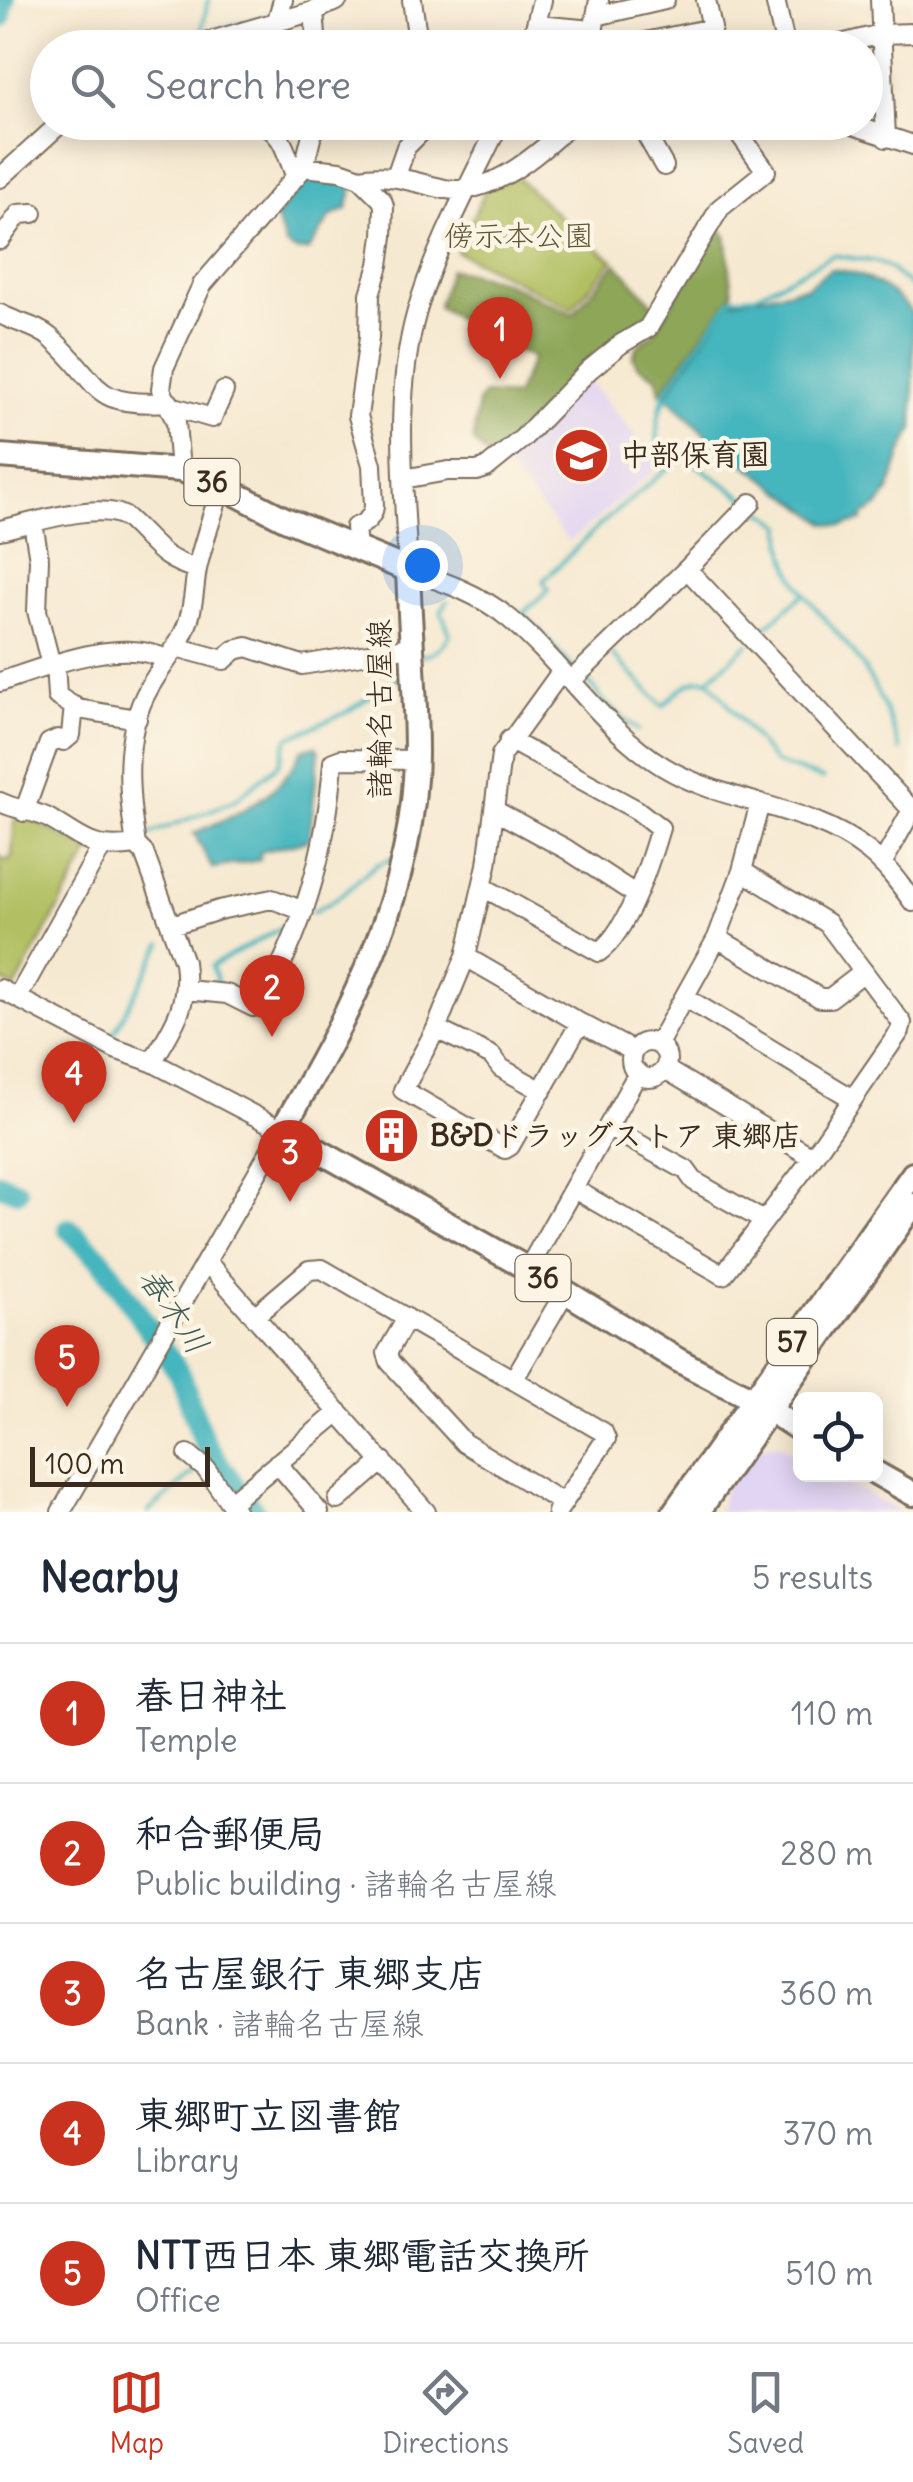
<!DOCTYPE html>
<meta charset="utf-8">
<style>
body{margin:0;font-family:Delius,"Klee One",sans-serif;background:#f2f2f3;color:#1f2937}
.controls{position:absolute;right:30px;bottom:30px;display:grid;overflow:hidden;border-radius:15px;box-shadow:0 5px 25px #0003}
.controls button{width:90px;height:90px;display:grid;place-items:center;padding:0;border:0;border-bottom:2px solid #e0e1e3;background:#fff;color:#1f2937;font:50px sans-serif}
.scale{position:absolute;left:30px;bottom:25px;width:180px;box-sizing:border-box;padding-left:10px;border:5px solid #3b2a1e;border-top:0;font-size:28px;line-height:35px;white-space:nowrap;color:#3b2a1e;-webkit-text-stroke:8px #fcf5e5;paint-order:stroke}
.you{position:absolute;left:422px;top:565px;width:35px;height:35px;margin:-25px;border:8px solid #fff;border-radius:50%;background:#1a73e8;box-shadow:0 0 0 15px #1a73e833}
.badge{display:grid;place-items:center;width:65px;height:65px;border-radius:50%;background:#c8321e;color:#fff;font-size:32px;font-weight:700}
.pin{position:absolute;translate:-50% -82px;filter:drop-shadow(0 2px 5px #0008)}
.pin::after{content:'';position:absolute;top:52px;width:35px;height:30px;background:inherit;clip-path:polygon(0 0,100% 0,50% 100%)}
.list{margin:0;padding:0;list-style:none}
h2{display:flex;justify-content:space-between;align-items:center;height:130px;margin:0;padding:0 40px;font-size:42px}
h2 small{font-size:32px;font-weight:400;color:#747a83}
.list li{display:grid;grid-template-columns:65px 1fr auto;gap:30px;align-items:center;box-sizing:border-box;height:140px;padding:0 40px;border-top:2px solid #e0e1e3}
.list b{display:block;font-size:38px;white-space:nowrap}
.list p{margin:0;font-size:32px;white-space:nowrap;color:#747a83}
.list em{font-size:32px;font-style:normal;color:#747a83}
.icon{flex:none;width:55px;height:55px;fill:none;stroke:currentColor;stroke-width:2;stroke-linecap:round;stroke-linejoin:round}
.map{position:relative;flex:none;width:913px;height:1512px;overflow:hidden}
.search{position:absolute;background:#fff;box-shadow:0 5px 25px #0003;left:30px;right:30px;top:30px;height:110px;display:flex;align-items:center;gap:25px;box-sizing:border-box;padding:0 35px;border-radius:55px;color:#747a83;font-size:38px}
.sheet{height:830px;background:#fff}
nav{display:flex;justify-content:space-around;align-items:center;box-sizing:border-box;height:140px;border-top:2px solid #e0e1e3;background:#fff;font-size:28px;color:#747a83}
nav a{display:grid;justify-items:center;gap:5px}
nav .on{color:#c8321e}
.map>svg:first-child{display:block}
.built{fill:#e2d4f3}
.green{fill:#b2c063;stroke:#767540;stroke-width:2.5}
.forest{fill:#8da659;stroke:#64683c;stroke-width:2.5}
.water{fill:#45b5be;stroke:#40706e;stroke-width:2.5}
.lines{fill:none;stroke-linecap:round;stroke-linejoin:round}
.stream{stroke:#45b5be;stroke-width:4}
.river{stroke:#45b5be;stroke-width:22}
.minor-casing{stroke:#7c6d5d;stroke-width:22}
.major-casing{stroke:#7c6d5d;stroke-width:28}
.minor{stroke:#fff;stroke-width:18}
.major{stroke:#fff;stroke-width:22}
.labels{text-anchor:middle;stroke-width:9;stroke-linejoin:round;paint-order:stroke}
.shield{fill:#fcf5e5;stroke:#75675a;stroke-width:2.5}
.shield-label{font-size:28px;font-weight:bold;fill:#3b2a1e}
.park-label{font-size:30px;fill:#5f5733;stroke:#fcf5e5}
.poi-label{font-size:30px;font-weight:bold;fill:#3b2a1e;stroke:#fcf5e5;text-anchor:start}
.street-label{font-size:30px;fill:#3b2a1e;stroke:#fcf5e5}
.water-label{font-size:32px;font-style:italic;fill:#3e5b56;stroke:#fcf5e5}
</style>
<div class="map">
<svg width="913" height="1512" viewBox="0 0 913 1512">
<rect width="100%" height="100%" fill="#fcf5e5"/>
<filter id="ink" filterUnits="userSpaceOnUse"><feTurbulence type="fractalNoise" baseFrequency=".01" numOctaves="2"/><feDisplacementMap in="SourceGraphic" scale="20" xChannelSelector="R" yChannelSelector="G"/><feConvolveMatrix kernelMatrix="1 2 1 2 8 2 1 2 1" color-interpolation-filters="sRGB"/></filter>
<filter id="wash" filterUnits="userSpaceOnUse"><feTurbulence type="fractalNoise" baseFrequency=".0048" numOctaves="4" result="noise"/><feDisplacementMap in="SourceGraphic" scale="40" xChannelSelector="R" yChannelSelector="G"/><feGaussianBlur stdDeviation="2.25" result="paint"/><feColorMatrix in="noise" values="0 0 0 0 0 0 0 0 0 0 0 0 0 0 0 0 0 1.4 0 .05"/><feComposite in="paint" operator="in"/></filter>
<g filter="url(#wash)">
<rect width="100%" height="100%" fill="#f6e9d1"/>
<!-- built -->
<path class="built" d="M 586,378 L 661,465 L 569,542 L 502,460 Z
M 778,1444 L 800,1457 L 800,1474 L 831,1475 L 900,1512 L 719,1512 L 724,1491 L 753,1449 Z"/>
<!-- green -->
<path class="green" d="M 515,176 L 581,236 L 613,260 L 572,308 L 457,252 L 488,184 Z
M 21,814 L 90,851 L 15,988 L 0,980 L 0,857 L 7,861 L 12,856 L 14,821 Z"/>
<!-- forest -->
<path class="forest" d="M 717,225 L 726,235 L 733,294 L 660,393 L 657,377 L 637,365 L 633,357 L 636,348 L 656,330 Z
M 616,263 L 656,307 L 645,326 L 490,459 L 473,441 L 478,403 L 484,394 L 516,396 L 533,357 L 481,338 L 468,348 L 460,345 L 463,322 L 438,307 L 450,269 L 500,280 L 573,314 Z"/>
<!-- water -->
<path class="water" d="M 315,172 L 350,183 L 352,190 L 347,209 L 331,216 L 309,250 L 297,251 L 286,245 L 276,218 L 302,178 Z
M 831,269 C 863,272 893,289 913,314 L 913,430 L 902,451 L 890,489 L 878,507 L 862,516 L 862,521 L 841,526 L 826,523 L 710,439 L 666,395 L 730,302 L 806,287 Z
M 316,746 L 319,752 L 309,840 L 260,852 L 260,860 L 212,868 L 194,833 C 238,815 282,795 302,750 Z"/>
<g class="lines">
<!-- stream -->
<path class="stream" d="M 215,31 L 273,14
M 206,34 L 201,35 L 208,0
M 660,407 L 665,391 L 732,298 L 754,296 L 833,255 L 877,262 L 888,267 L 913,288
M 667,469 L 685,457 L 746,499
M 754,505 L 783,526 C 780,588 831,617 862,665 C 878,691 891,720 900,750
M 758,634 L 803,594
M 612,654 L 663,706 C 676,694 690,676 709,680 L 775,763 L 823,779
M 422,656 C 436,652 444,647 450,634 L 441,611 L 448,601
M 573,668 L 523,613 L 549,590 L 543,581 L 601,524 L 667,469 C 655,449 652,416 668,397
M 584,677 L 606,704 L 638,730
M 710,678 L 748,644
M 142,837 L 234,801 L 279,764 L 288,738 L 345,713 L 402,675
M 312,912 C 321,907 332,902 341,895 C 361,881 366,866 394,858
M 218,985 L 212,966 L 290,923
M 110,1040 L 162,944
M 148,1512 L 197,1470"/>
<!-- river -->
<path class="river" d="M 0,18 L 4,0
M 0,1184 L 17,1191
M 69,1229 L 102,1261 L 179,1373 L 204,1442 L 238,1491
M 245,1500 L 255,1512"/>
</g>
</g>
<g filter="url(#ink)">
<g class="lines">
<defs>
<path id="minor" d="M 412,0 L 419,48
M 775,0 L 786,48
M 880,0 L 886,138
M 314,11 L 317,48
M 596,16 L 665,0
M 277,20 L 283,0
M 537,25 L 593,30
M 187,48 L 314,11 L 338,0
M 530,48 L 542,0
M 590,48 L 599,0
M 617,48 L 712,28 L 706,0
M 825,48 L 881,34 L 913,33
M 257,122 C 285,132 285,153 296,177
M 500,122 C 470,184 436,245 417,311 C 393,394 404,485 408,570 C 445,582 480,594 510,619 C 565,665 603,730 664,767 C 727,805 809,804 868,851 C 886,865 899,883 913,902
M 639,122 L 664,166
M 844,122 L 913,145
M 304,167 L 340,171 L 360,178 L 382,200 L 384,206 L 383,236 L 379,265 L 370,294 L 369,338 L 358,416 L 372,465 L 374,506 C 373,517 365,524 355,527 L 357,548
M 396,176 L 406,147 L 421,132 L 424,122
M 0,178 L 62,122
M 360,178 C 391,172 415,183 445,189 C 491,197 541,152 573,122
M 0,240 L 19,214 L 33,213
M 0,314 C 17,323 37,326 51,338 C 102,383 88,408 169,402
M 171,406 L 212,418 L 224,391
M 180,470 L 176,422 L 161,389 L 164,368 L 202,285 L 304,167 L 315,122
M 403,479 L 448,471 L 477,471 L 486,468 L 523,438 L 589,370 L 621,344 L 648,328 L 720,208 L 766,171 L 731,122
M 33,523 L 39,559 L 37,611 L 51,665
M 0,530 C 29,524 107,498 129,520 C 155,544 160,559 197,569
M 687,569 L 912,810
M 176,647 L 224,660 L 235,650 L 247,647 L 302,665 L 410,647
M 55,663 L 57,696 L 78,709 L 137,719
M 561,672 L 501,755 L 487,865 L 466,956 L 436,1029 L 403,1090 L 505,1149 L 510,1146 L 580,1023 L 633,1051
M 571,681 L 687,569 L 751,503
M 0,682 C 44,667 124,635 167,660
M 0,802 C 16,810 31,810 46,817 C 84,837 88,852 136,845
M 494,810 L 566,849 L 635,894
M 24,812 L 49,743 L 58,739 L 64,741 L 71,735 L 74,706
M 882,864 L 913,808
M 483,887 L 599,952 C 628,931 650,862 660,828 L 637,810 L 509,740
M 172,925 L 219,910 L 272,899 L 304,911
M 717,938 L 820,998 L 830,998 L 864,972
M 466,957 L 580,1023
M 0,989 L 115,1049 L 152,1062 L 282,1130 L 61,1512
M 187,990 L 227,994 L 253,1007 L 259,1006 C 304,931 327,849 333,762 L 341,759 L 415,760
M 18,997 L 101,848
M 686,998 L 853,1099
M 436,1029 L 492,1056 L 501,1068 L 542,1091
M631 1060a18 18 0 1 1 36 0a18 18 0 1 1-36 0Z
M 658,1044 L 717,938 L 742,871 L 760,803
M 152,1062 C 173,1027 190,1005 184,962 L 144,853 L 136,845 C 128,794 122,735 149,688 C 162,665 180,646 188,622 C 194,605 194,586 197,569 C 203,542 213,514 221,488
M 665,1069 L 812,1157
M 608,1127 L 686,1170 L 694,1181 L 764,1221
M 574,1189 L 723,1275 L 808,1164 L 900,1031 L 902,1023 L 827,923 L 742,871
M 206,1261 L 426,1512
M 528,1269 L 638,1073
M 256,1315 L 309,1270 L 322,1269 L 603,1432 L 606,1439 L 557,1512
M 407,1318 L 387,1353 L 390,1362 L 464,1443 L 563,1503
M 514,1379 L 565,1292
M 188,1454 L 206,1469 L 230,1503
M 277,1463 L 319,1512
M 338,1500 L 383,1461
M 236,1512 L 230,1503 L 339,1412"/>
<path id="major" d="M 0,456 L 180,470 L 203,477 L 285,519 L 408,570 C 410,631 416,692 416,753 C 415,893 350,1013 282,1130 L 528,1269 L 678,1360 L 754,1400 L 800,1430
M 876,1473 L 913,1494
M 674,1512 L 913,1174
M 698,1512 L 913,1205"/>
</defs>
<!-- minor casing -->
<use href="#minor" class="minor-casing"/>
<!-- major casing -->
<use href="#major" class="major-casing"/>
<!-- minor -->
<use href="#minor" class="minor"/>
<!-- major -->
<use href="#major" class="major"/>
</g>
</g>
<!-- icons -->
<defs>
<symbol id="school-disc" viewBox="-11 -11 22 22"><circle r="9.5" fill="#c8321e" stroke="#fcf5e5"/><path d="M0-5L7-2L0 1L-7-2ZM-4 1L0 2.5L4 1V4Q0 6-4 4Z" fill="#fff"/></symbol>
<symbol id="building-disc" viewBox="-11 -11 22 22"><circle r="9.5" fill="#c8321e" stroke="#fcf5e5"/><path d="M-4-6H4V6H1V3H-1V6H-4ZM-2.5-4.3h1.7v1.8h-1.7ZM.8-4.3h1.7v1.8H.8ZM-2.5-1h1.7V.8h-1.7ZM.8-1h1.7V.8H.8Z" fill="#fff"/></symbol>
</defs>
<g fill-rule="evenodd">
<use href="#school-disc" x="550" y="424" width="63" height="63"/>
<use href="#building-disc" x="360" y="1104" width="63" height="63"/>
</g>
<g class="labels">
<!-- shield labels -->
<g class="shield">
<rect x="184.5" y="459" width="55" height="46" rx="8"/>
<rect x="515.5" y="1255" width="55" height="46" rx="8"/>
<rect x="767" y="1319" width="50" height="46" rx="8"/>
</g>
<g class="shield-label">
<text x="212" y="492">36</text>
<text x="543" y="1288">36</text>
<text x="792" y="1352">57</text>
</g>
<!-- park labels -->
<g class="park-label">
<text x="519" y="246">傍示本公園</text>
</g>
<!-- poi labels -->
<g class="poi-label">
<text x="620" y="465">中部保育園</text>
<text x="430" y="1146">B&amp;Dドラッグストア 東郷店</text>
</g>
<!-- street labels -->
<g class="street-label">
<text transform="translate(380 709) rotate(-90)" y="10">諸輪名古屋線</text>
</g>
<!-- water labels -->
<g class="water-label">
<text transform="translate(174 1311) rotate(56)" y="11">春木川</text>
</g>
</g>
</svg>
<div class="controls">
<button><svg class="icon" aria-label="locate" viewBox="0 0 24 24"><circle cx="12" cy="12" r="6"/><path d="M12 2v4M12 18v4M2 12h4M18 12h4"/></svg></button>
</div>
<div class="scale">100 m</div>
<div class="you"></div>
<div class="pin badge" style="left:500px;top:379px">1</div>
<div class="pin badge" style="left:272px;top:1037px">2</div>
<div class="pin badge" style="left:290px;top:1202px">3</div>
<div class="pin badge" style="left:74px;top:1123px">4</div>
<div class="pin badge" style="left:67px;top:1407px">5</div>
<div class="search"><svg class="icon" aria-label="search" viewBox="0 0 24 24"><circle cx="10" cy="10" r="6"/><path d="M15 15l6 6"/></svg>Search here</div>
</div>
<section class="sheet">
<h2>Nearby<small>5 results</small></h2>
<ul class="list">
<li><span class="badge">1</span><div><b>春日神社</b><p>Temple</p></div><em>110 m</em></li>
<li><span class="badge">2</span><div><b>和合郵便局</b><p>Public building · 諸輪名古屋線</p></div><em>280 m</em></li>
<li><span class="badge">3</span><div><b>名古屋銀行 東郷支店</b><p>Bank · 諸輪名古屋線</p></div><em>360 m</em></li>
<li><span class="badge">4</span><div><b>東郷町立図書館</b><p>Library</p></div><em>370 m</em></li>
<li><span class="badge">5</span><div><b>NTT西日本 東郷電話交換所</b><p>Office</p></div><em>510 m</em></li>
</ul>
</section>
<nav>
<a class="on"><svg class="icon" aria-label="map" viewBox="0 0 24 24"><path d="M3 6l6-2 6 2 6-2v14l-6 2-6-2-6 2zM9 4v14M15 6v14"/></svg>Map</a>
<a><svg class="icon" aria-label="directions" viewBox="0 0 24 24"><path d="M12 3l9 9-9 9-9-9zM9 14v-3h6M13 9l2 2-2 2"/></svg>Directions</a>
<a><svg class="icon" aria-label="saved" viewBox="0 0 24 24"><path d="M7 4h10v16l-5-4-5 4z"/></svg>Saved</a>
</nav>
